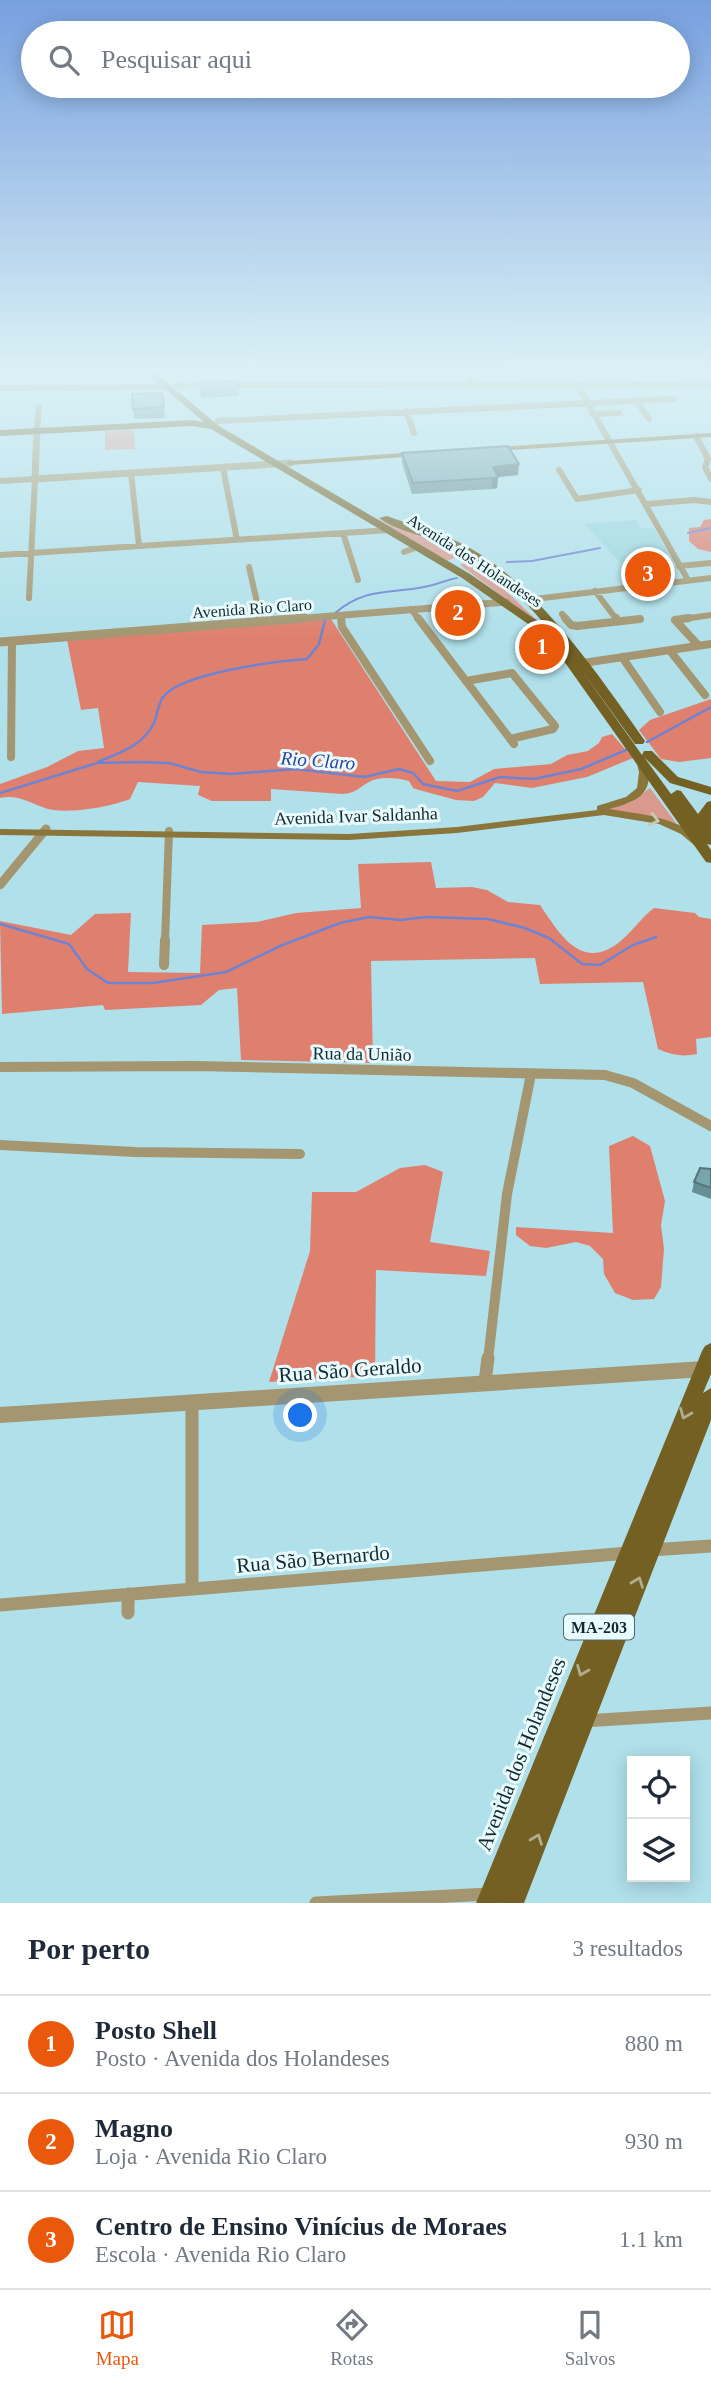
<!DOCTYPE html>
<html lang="pt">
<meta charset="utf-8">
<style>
body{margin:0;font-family:Georgia,serif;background:#f6f6f7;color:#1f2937}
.controls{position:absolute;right:21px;bottom:21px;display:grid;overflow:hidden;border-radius:0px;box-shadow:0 4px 18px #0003}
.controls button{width:63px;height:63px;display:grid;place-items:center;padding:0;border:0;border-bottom:2px solid #e0e1e3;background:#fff;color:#1f2937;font:35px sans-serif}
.you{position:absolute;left:301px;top:1416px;width:24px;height:24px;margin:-18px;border:5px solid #fff;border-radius:50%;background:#1a73e8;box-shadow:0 0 0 10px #1a73e833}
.badge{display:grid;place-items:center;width:46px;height:46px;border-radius:50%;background:#ea580c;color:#fff;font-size:23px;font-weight:700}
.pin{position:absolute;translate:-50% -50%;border:4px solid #fff;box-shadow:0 2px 7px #0006}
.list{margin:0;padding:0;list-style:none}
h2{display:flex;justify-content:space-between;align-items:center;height:91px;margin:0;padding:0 28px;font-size:30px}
h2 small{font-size:23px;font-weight:400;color:#747a83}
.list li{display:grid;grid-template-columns:46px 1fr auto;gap:21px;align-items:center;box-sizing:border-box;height:98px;padding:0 28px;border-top:2px solid #e0e1e3}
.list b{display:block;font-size:26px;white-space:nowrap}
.list p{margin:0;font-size:23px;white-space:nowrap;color:#747a83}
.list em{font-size:23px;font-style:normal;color:#747a83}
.icon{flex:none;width:38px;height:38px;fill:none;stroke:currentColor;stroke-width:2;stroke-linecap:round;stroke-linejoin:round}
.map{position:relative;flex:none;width:711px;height:1903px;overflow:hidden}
.search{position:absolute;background:#fff;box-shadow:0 4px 18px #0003;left:21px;right:21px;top:21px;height:77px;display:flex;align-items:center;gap:18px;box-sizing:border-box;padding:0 24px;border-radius:38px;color:#747a83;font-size:26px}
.sheet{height:385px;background:#fff}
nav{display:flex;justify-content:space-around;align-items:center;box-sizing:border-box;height:98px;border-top:2px solid #e0e1e3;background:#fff;font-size:19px;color:#747a83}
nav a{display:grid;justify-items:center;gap:4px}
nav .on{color:#ea580c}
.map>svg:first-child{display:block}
.built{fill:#9cd6e1}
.green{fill:#d9998d}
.forest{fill:#df806e}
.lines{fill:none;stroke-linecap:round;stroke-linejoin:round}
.stream-far1{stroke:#6e83d2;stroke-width:2}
.stream{stroke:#6e83d2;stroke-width:2.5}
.minor-far3{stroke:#a39670;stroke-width:6}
.minor-far2{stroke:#a39670;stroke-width:8}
.minor-far1{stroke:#a39670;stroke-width:10}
.minor{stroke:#a39670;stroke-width:13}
.tertiary-far2{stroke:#a39670;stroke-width:7}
.tertiary-far1{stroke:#a39670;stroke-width:9}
.tertiary{stroke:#a39670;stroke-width:16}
.secondary{fill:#8a763a;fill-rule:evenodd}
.primary{fill:#736022;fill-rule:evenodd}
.wall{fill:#668e96}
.shaded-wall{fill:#53747a}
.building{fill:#77a5ae;stroke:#53747a;stroke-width:2}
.oneway{stroke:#c7ccba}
.oneway2{stroke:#aeae90}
.labels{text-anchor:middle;stroke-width:6;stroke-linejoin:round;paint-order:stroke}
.far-street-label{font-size:16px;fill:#15282b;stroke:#e8fbff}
.shield{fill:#e8fbff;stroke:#54676b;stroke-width:2}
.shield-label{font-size:16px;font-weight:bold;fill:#15282b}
.street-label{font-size:18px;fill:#15282b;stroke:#e8fbff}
.water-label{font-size:19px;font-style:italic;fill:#303e9c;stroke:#e8fbff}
.near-street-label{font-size:21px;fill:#15282b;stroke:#e8fbff}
</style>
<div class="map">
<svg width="711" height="1903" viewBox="0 0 711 1903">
<rect width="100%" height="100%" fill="#b0e0ea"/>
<!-- built -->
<path class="built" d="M 636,520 L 641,528 L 653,528 L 669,554 L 657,555 L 671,581 L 639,584 L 585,524 Z"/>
<!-- green -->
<path class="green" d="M 134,430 L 135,449 L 105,450 L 105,431 Z
M 375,518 L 454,548 L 464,554 L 447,561 Z
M 468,560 L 475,562 L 544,627 L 460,565 Z
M 650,788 L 676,823 L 607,809 L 631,802 Z"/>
<!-- forest -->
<path class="forest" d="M 711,519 L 711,552 L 698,549 L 689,541 L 689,528 L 700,527 L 704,520 Z
M 331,619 L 436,781 L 470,782 L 494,769 L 551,764 L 567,755 L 588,751 L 599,743 L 602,737 L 612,734 L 633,758 L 587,777 L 532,788 L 495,783 L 483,797 L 474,801 L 456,800 L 419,790 L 413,788 L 409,781 C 396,778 380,776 369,782 C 358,788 356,793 343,794 L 271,789 L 271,801 L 212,801 L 198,795 L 200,786 L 138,782 L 130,799 C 110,807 69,814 48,809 C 31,804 19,794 0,798 L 0,784 L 47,767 L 78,751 L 104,748 L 98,708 L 81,710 L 67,640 Z
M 711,699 L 711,758 L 679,762 L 661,759 L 639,730 L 650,720 Z
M 431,862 L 436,888 L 472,887 L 487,890 L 508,902 L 540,905 C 561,936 583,974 623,939 C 634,929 642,917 654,908 L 695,913 L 699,917 L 711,919 L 711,1037 L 696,1039 L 697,1054 C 683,1057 671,1055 658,1049 L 643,982 L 540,984 L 535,958 L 371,961 L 373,1063 L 241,1060 L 237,988 L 219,990 L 201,1005 L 105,1010 L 103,1005 L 2,1014 L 0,921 L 71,935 L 95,914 L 131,913 L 128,972 L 200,973 L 202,925 L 257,922 L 296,913 L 361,908 L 358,864 Z
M 633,1136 L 650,1146 L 665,1201 L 661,1225 L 664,1249 L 661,1287 L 654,1299 L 633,1300 L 615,1293 L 604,1274 L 603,1259 L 590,1246 L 576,1242 L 546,1248 L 530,1246 L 516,1235 L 516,1227 L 613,1233 L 609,1146 Z
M 425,1165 L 443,1172 L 430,1242 L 490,1251 L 486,1276 L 376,1270 L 375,1376 L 269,1382 L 310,1251 L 312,1192 L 356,1192 L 400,1168 Z"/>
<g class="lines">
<!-- stream-far1 -->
<path class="stream-far1" d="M 688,533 L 711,528
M 507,562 L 532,561 L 600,548
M 335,613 C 366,587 388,594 424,587 C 436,585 446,580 457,578"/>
<!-- stream -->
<path class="stream" d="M 647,742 L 711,707
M 98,762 C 119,753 143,746 154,723 C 157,716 158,704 163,697 C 181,673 277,661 307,659 L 319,644 L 325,620
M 0,793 L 97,763 L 138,762 L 169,763 L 201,772 L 231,774 L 296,769 L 364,777 L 399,769 L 413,773 L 423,784 L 457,791 L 500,777 L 534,779 L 581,769 L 626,750
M 0,924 L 69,944 L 87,969 L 108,983 L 153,983 L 226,972 L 280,946 L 340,923 L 369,917 L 400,920 L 426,917 L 488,919 L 525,928 L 549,938 L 582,964 L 600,965 L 633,945 L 656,937"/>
<!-- minor-far3 -->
<path class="minor-far3" d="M 468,371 L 472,385
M 577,384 L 688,580
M 227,385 L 711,384
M 176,386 L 209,385
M 0,388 L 166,387
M 636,400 L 649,419
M 406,411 L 414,433
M 592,414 L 619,413
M 218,421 L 674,399
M 37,429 L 39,407
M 696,436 L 708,459 L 705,467 L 711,479
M 223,468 L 237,540
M 559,470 L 577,499 L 639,490
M 131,473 L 139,546
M 0,481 L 35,479 L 29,598
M 647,504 L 694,500 L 711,502
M 343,533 L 358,580
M 404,552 L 418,547
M 0,555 L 390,530
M 679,566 L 711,563
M 249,567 L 261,620
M 595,591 L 617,620
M 526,600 L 711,578
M 411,609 L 419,620
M 562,614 L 567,620
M 341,615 L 341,620
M 633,620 L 640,619
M 677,620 L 711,615"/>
<!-- minor-far2 -->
<path class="minor-far2" d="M 260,618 L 261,621
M 341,618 L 342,627 L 430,761
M 418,618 L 514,744
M 565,618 L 571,625 L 577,626 L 640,619
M 616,618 L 618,621
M 675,620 L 689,618
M 675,620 L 698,645
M 671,652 L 705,695
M 622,657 L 660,712
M 583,663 L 711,644
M 466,681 L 512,673 L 555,726 L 553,729 L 510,739
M 11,757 L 12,641
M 165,942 L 169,831"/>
<!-- minor-far1 -->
<path class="minor-far1" d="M 164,965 L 165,940
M 0,1067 L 194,1066 L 605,1075 L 633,1083 L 711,1126
M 0,1145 L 135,1152 L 300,1154
M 488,1360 L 507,1194 L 531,1074"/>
<!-- minor -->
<path class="minor" d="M 485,1382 L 488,1358
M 192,1402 L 192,1589
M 651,1550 L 711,1546
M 128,1594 L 128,1613
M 0,1605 L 629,1553
M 584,1721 L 711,1713
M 316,1903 L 489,1894"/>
<!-- tertiary-far2 -->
<path class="tertiary-far2" d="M 37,429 L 35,479 L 290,463
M 282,620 L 507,602"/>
<!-- tertiary-far1 -->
<path class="tertiary-far1" d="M 0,642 L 304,618
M 0,885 L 46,829"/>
<!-- tertiary -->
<path class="tertiary" d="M 0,1415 L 704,1369"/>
<!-- secondary -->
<path class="secondary" d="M 711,433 L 711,437 L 495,451 L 491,449 L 495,447 Z
M 417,452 L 421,454 L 420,456 L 290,465 L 286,463 L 290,461 Z
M 641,757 L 646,760 C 656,793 638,802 609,809 C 643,815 679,816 704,843 L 702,845 L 694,845 L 681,834 L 659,824 L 604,815 L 457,833 L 349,840 L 0,835 L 0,829 L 349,834 L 457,827 L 597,810 L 597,806 L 626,797 L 637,788 L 639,772 L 636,760 Z"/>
<!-- primary -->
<path class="primary" d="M 144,371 L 153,371 L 219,426 L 470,574 L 539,622 L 570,655 C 539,616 501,571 455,548 C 432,537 398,532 379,518 L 387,516 C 414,526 443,533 468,547 C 538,585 600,677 645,741 L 643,744 L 635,744 L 580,668 L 642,755 L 644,751 L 652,751 L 678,777 L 711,787 L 711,795 L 670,783 L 644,757 L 671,794 L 677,790 L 681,791 L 698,814 L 707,802 L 711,801 L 711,845 L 707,844 L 711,850 L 711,863 L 706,862 L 566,664 L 531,626 L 462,578 L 211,429 L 192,426 L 0,436 L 0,430 L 192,420 L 204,422 Z
M 711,1343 L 711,1374 L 703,1393 L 711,1388 L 711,1420 L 524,1903 L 500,1903 L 640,1552 L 500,1903 L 476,1903 L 702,1351 L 705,1346 Z"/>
</g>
<!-- wall -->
<path class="wall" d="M 199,382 L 239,386 L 239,396 L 201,398 Z
M 162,393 L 165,418 L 134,419 L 132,394 Z
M 402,453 L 518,475 L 498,477 L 497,488 L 492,489 L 412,494 L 402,463 Z
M 711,1169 L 711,1199 L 692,1192 L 694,1182 Z"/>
<!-- shaded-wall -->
<path class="shaded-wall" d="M 519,464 L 518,475 L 498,477 L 497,488 L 492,489 L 493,467 Z"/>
<!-- building -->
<path class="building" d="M 238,381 L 239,386 L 200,387 L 199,382 Z
M 162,393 L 164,407 L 133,409 L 132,394 Z
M 508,446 L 519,464 L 493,467 L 498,477 L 493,478 L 413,483 L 402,453 Z
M 700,1168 L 711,1169 L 711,1188 L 694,1182 Z"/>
<!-- one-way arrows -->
<defs><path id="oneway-chevron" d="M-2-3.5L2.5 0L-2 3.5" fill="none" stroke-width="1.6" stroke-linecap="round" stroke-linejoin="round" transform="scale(1.75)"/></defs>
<use class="oneway" href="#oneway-chevron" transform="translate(654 820) rotate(14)"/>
<g class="oneway2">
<use href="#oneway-chevron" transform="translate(685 1414) rotate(112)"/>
<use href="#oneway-chevron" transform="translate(638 1582) rotate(-69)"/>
<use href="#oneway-chevron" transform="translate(582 1671) rotate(112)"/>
<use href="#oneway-chevron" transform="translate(537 1839) rotate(-69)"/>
</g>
<!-- sky -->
<linearGradient id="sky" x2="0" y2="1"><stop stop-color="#77a0df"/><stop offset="0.58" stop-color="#dbf1f6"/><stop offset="1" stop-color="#dbf1f6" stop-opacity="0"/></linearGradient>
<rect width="711" height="638" fill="url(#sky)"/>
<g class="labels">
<!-- far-street labels -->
<g class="far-street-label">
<text transform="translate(475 560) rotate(33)" y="6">Avenida dos Holandeses</text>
<text transform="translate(252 608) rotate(-4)" y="6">Avenida Rio Claro</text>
</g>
<!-- shield labels -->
<rect class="shield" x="564" y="1614.5" width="70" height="25" rx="5"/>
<g class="shield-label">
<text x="599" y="1633">MA-203</text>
</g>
<!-- street labels -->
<g class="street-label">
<text transform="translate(356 816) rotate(-2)" y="6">Avenida Ivar Saldanha</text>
<text transform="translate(362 1054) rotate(1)" y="6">Rua da União</text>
</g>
<!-- water labels -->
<g class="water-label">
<text transform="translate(318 760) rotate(4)" y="7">Rio Claro</text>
</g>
<!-- near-street labels -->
<g class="near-street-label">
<text transform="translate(350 1370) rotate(-4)" y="7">Rua São Geraldo</text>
<text transform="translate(313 1559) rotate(-5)" y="7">Rua São Bernardo</text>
<text transform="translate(521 1754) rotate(-68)" y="7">Avenida dos Holandeses</text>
</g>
</g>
</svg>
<div class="controls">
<button><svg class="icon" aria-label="locate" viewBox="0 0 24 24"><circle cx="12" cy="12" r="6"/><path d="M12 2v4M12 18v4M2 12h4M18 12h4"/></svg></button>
<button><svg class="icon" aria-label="layers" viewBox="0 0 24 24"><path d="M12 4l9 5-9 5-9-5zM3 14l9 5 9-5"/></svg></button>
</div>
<div class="you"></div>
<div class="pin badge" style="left:542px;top:647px">1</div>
<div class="pin badge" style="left:458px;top:613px">2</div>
<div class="pin badge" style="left:648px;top:574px">3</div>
<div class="search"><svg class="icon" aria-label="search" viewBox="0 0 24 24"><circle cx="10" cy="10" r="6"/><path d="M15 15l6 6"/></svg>Pesquisar aqui</div>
</div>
<section class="sheet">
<h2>Por perto<small>3 resultados</small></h2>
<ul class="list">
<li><span class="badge">1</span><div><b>Posto Shell</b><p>Posto · Avenida dos Holandeses</p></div><em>880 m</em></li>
<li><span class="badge">2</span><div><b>Magno</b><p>Loja · Avenida Rio Claro</p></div><em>930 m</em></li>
<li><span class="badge">3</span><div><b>Centro de Ensino Vinícius de Moraes</b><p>Escola · Avenida Rio Claro</p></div><em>1.1 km</em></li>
</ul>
</section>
<nav>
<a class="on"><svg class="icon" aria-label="map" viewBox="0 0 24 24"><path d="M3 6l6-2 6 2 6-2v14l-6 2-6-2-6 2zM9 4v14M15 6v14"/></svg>Mapa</a>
<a><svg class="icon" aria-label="directions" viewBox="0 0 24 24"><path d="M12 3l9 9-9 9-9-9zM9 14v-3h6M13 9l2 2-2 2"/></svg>Rotas</a>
<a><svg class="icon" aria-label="saved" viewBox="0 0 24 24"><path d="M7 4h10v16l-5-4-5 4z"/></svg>Salvos</a>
</nav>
